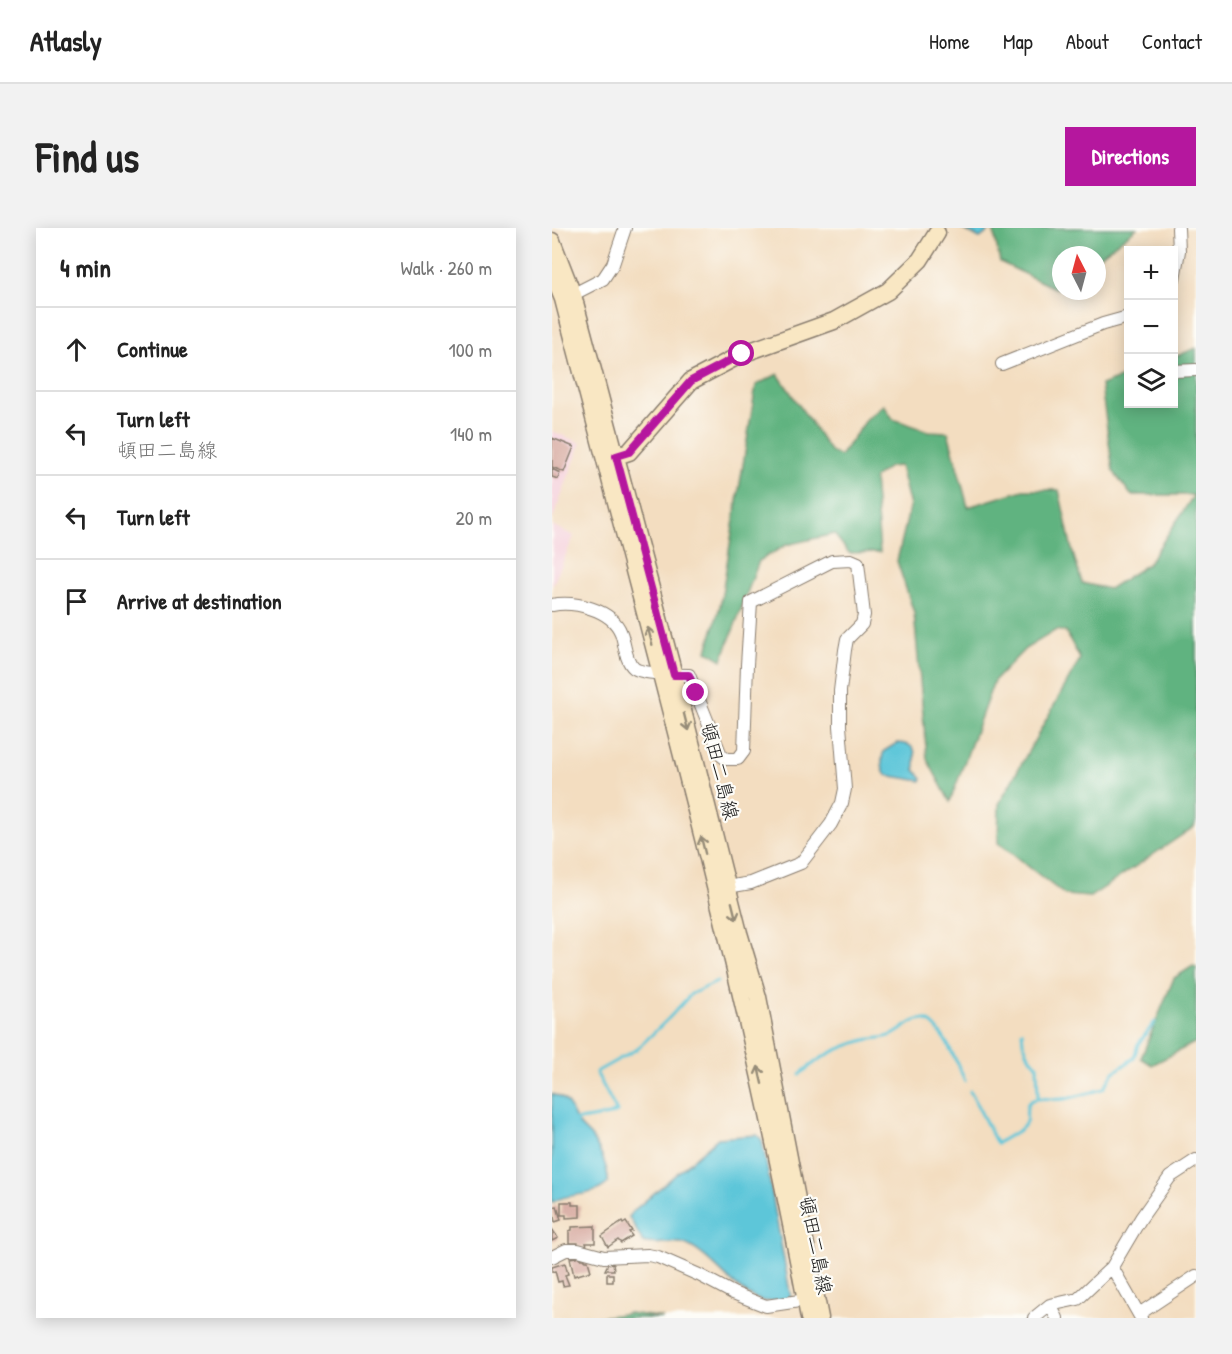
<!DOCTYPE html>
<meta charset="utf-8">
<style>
body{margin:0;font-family:"Patrick Hand","Klee One",sans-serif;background:#f2f2f2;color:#222}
.controls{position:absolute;right:18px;top:18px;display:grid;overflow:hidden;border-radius:0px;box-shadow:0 3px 15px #0003}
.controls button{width:54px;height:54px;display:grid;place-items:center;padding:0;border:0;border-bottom:2px solid #e0e0e0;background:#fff;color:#222;font:30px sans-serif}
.compass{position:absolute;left:500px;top:18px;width:54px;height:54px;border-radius:50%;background:#fff;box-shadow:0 3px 15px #0003;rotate:354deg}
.stop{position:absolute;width:18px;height:18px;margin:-14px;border:4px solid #b5179e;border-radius:50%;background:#fff}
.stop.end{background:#b5179e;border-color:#fff;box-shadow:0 2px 6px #0008}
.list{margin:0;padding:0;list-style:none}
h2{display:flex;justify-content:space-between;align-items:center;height:78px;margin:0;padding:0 24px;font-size:26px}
h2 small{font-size:20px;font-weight:400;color:#767676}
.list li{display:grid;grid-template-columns:39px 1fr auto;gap:18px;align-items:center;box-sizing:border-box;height:84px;padding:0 24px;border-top:2px solid #e0e0e0}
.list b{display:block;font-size:22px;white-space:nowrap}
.list p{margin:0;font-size:20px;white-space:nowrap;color:#767676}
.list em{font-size:20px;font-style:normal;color:#767676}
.icon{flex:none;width:33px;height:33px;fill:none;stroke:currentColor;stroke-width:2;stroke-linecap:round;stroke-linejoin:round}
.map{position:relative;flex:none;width:644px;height:1090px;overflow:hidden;border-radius:0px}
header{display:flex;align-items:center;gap:36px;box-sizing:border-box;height:84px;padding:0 30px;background:#fff;border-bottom:2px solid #e0e0e0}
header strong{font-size:28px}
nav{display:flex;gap:33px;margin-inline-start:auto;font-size:21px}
.intro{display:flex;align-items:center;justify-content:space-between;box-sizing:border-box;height:144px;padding:0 36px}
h1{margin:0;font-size:42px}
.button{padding:15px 27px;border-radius:0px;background:#b5179e;color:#fff;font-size:21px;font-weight:700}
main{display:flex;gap:36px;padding:0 36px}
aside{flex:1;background:#fff;border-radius:0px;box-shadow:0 3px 15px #0003}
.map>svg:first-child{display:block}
.built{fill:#f5cfdb}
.forest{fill:#61b380;stroke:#3e684e;stroke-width:1.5}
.water{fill:#5dc6d9;stroke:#3c717a;stroke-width:1.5}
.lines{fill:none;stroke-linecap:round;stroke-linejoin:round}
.stream{stroke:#5dc6d9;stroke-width:3}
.building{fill:#d3a197}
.street-casing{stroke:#887c6e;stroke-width:14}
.secondary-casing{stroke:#887c6e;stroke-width:19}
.street{stroke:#fff;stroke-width:12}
.secondary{stroke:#f9e7c3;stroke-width:16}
.oneway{stroke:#968c78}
.route{stroke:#b5179e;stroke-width:8}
.labels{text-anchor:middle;stroke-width:4.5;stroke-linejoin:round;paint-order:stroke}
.street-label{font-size:20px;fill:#1c1c1c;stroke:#fdfcf7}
</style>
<header>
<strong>Atlasly</strong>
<nav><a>Home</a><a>Map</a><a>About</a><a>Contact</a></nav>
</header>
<div class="intro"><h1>Find us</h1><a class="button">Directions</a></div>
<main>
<aside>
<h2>4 min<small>Walk · 260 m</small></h2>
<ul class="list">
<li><svg class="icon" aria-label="ahead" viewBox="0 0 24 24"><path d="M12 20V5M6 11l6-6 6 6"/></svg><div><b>Continue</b></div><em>100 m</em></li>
<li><svg class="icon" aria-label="left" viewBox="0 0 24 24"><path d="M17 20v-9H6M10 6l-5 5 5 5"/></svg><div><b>Turn left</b><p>頓田二島線</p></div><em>140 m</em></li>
<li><svg class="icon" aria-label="left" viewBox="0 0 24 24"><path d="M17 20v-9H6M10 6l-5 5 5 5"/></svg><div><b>Turn left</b></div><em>20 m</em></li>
<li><svg class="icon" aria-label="arrive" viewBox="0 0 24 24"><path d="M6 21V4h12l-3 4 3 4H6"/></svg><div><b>Arrive at destination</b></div></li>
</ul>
</aside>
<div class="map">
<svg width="644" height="1090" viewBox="0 0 644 1090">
<rect width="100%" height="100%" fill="#fdfcf7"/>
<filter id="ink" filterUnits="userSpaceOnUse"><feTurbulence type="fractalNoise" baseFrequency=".0167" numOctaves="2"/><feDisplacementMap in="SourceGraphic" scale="12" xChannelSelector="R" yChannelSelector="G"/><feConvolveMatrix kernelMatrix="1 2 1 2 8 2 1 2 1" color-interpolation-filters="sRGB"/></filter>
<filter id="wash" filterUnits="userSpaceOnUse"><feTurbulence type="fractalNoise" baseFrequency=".008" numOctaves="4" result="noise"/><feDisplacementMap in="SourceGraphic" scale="24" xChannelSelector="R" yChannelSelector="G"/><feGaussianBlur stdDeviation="1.35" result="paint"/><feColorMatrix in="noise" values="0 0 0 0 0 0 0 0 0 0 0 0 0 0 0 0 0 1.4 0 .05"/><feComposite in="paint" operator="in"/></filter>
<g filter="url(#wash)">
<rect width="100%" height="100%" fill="#f3ddc0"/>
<!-- built -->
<path class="built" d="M 0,203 L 29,215 L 0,293 Z
M 0,297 L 22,308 L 0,359 Z"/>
<!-- forest -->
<path class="forest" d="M 441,0 L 585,0 L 545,30 L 545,27 L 509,27 L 509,57 L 504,61 L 448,34 Z
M 644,120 L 644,522 L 640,525 L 644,539 L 644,593 L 642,599 L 538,669 L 513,667 L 446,615 L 447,576 L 528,431 L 514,404 L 504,402 L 473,421 L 442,453 L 398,574 L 375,531 L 362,385 L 345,333 L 358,278 L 348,238 L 337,239 L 322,250 L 328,324 L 297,325 L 282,306 L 234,317 L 207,333 L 170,432 L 155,423 L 168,378 L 204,157 L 226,146 L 278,223 L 288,228 L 315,191 L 332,177 L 341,191 L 376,203 L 396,204 L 416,279 L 471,262 L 507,262 L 520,322 L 530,355 L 557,361 L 596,336 L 642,267 L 579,267 L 561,243 L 549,157 L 576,147 L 576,176 L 622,176 L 622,129 Z
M 641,738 L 644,739 L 644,814 L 600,837 L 589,830 L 622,750 Z
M 77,1085 L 111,1090 L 41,1090 Z"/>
<!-- water -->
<path class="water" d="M 408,0 L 441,0 L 428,10 Z
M 345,515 C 369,516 362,527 363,542 L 370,550 L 369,553 L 334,547 C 329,541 329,530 332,523 Z
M 0,866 C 21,872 16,882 27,896 C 31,902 37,905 40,910 C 48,922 57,941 56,955 C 40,971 16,963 0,975 Z
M 205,907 L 210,912 L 239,1070 C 231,1071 220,1075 212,1073 C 183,1067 162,1028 133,1016 C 119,1011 105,1019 91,1014 L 77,989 L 79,985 L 166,910 Z"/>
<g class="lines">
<!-- stream -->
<path class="stream" d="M 470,803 L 471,814 L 477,828 L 485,837 L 486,870
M 248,846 C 271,827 285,820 313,812 C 322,810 332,811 340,807 C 350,803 361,789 373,792 C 390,797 406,837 413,853
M 418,863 L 445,916 C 453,908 471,904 474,894 C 476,888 472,876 479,873 C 488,867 501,873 511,871 C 518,870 546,863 552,860 L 561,845 L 582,830 L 586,816 L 603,794
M 22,893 L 57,887 L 65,884 L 44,844 L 85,821 L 117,790 L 139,766 L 165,754"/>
</g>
<g id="blocks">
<!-- building -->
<path class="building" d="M 0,210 L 22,219 L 12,244 L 0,239 Z
M 0,241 L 8,245 L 6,251 L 0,249 Z
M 9,974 L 20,974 L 20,977 L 28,977 L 28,989 L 14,990 L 14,987 L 9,987 Z
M 5,978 L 9,992 L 3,994 L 0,979 Z
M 70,994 L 71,996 L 74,994 L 80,1003 L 77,1004 L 80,1008 L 69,1015 L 66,1012 L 56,1019 L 50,1008 Z
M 43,998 L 43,1015 L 34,1015 L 35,1018 L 26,1019 L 26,1015 L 17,1015 L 17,1003 L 20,1002 L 20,999 Z
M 0,1001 L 6,1010 L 0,1013 Z
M 24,1029 L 24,1030 L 29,1029 L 29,1031 L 33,1031 L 33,1033 L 36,1033 L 39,1043 L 22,1048 L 18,1030 Z
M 13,1035 L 16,1046 L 13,1047 L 17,1057 L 11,1058 L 10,1053 L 6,1054 L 3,1043 L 0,1044 L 0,1039 Z
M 61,1035 L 62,1042 L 53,1042 L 56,1036 Z
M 55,1046 L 61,1046 L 61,1054 L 55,1054 Z"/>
</g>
</g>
<g filter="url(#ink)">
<use href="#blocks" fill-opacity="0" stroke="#887c6e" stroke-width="1.5"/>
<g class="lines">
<defs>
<path id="street" d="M 622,51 L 627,23 L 626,0
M 14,70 L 51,51 L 61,36 L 73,0
M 450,136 L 551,96 L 576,89
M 622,143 L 644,142
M 0,377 C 22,373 60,381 69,405 C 73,415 73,433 82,440 C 89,446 127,447 137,447 L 169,527 L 174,531 L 186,531 L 192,523 L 195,437 L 199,374 L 280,333 L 299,332 L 306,335 L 312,387 L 310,396 L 295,411 L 293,422 L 288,463 L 288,498 L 293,561 L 290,575 L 279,596 L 249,635 L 199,655 L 175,659
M 0,1029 L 14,1022 L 26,1022 L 52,1029 L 96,1027 L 106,1029 L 147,1047 L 181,1065 L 214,1078 L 261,1071
M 560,1039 L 589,1090
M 498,1077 L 505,1090
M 587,1086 L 644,1048
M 482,1090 L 498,1077 L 526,1071 L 560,1039 L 589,990 L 618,949 L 644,932"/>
<path id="secondary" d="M 0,13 L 21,67 L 122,447 L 187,705 L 206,769 L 268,1090
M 0,44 L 11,71 C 98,409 194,746 257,1090
M 56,231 L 77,224 L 139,153 L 190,126 L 282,93 L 336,63 L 368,32 L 385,5"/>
</defs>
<!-- street casing -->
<use href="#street" class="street-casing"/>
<!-- secondary casing -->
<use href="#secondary" class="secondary-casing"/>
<!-- street -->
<use href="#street" class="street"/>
<!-- secondary -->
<use href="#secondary" class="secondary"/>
</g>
<!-- one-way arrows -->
<defs><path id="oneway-shaft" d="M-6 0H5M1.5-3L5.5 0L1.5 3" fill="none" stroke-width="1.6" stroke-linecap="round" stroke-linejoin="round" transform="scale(1.5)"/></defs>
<g class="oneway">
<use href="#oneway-shaft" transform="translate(98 408) rotate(-105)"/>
<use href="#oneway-shaft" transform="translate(134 494) rotate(76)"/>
<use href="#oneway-shaft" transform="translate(151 617) rotate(-104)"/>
<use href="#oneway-shaft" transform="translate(182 683) rotate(76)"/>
<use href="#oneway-shaft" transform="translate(208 847) rotate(-103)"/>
</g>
</g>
<g class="lines" filter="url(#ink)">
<!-- route -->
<path class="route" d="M 144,465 L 137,447 L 122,447 L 64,228 L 77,224 L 139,153 L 190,126"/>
</g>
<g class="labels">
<!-- street labels -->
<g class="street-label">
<text transform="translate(168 543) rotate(76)" y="7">頓田二島線</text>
<text transform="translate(264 1017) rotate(79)" y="7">頓田二島線</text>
</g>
</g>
</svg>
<div class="controls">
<button>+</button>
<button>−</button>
<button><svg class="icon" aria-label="layers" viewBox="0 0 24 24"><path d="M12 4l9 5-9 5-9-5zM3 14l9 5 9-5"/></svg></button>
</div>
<svg class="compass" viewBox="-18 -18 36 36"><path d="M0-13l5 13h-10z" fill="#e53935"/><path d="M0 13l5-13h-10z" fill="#767676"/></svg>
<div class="stop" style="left:190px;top:126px"></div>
<div class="stop end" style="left:144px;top:465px"></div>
</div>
</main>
